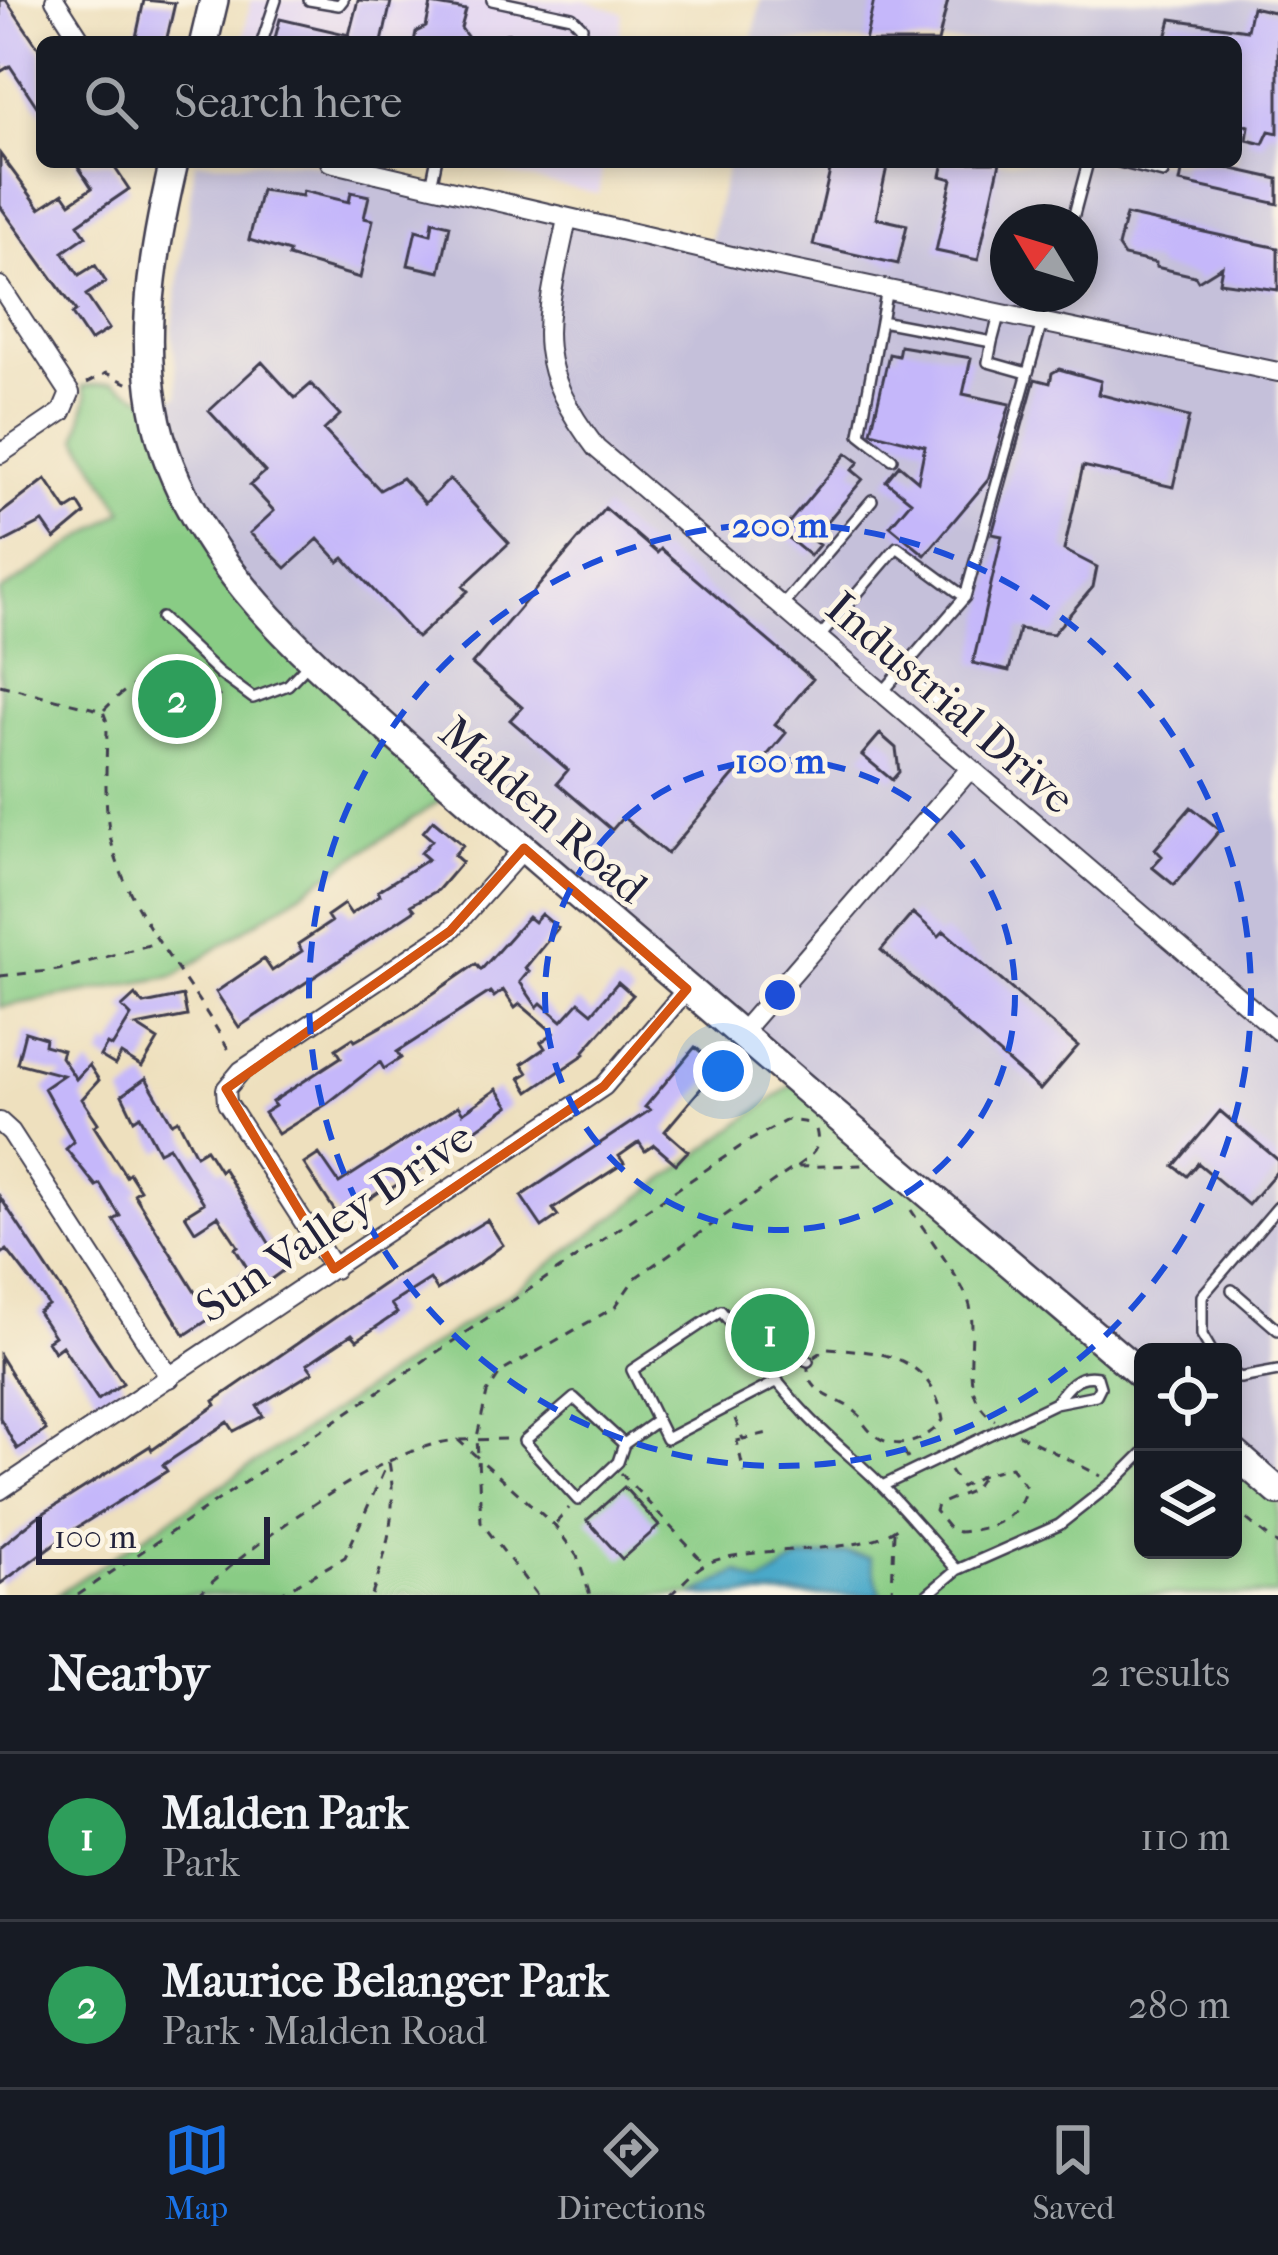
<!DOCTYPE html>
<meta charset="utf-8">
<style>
body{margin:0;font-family:"IM FELL French Canon",serif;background:#20242c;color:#f1f3f6}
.controls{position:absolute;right:36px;bottom:36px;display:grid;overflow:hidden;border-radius:18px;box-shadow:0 6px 18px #0003}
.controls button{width:108px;height:108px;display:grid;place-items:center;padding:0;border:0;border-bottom:3px solid #363941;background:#171b24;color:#f1f3f6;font:60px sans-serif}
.compass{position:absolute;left:990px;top:204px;width:108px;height:108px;border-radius:50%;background:#171b24;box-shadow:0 6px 18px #0003;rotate:308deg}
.scale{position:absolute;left:36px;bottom:30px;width:234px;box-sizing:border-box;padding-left:12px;border:6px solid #22223b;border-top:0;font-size:33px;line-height:42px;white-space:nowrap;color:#22223b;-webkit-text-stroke:9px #fcf5e5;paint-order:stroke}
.you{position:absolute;left:723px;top:1071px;width:42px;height:42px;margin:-30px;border:9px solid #fff;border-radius:50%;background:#1a73e8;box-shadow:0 0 0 18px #1a73e833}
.badge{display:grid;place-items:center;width:78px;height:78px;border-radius:50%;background:#1a73e8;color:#fff;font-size:39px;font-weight:700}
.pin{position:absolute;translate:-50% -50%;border:6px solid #fff;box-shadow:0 3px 12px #0006}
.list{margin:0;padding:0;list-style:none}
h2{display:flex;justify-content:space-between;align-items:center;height:156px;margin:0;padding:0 48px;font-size:51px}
h2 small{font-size:39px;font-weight:400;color:#9ea1a6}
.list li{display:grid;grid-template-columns:78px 1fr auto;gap:36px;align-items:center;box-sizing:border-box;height:168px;padding:0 48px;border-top:3px solid #363941}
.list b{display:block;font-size:45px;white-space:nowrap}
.list p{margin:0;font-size:39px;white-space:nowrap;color:#9ea1a6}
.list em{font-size:39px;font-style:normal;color:#9ea1a6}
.icon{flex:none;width:66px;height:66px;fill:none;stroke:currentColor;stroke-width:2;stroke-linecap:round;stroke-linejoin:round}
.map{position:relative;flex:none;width:1278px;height:1595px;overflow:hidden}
.search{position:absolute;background:#171b24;box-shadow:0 6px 18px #0003;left:36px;right:36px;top:36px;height:132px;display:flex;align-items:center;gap:30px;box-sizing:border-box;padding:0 42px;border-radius:18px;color:#9ea1a6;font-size:45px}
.sheet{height:492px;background:#171b24}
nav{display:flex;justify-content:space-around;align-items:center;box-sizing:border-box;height:168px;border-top:3px solid #363941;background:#171b24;font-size:33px;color:#9ea1a6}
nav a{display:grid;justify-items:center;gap:6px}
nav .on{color:#1a73e8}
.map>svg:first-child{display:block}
.built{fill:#e2d4f3}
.industrial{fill:#c5c0da;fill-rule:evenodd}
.green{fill:#89cc85;stroke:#567760;stroke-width:3}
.water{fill:#4aa9c9;stroke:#366682;stroke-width:3}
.building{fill:#c5b7fa}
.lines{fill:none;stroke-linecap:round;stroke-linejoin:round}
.lane-casing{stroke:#413e4f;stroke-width:14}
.street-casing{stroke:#413e4f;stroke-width:22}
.secondary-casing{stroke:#413e4f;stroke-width:32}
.path{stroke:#413e4f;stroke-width:3;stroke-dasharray:9 9;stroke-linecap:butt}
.lane{stroke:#fff;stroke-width:9}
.street{stroke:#fff;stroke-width:18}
.secondary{stroke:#fff;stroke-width:27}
.marked{fill:none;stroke:#d45411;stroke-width:9;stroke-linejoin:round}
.ring{fill:none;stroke:#1d4ed8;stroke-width:6;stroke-dasharray:21 15}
.labels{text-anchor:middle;stroke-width:10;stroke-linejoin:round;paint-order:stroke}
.street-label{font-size:45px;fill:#22223b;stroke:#fcf5e5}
.centre{fill:#1d4ed8;stroke:#fcf5e5;stroke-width:6}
.ring-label{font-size:36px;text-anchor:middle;font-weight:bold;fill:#1d4ed8;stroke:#fcf5e5;stroke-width:10;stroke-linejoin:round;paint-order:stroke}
</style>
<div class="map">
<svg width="1278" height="1595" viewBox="0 0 1278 1595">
<rect width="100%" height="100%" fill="#fcf5e5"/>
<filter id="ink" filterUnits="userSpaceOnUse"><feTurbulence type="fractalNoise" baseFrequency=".00833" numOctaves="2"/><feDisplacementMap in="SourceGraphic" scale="24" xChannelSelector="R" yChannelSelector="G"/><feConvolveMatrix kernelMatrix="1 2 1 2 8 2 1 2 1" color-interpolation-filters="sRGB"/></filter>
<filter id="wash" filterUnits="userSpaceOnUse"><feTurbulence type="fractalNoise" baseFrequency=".004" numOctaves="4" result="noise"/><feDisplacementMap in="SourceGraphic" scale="48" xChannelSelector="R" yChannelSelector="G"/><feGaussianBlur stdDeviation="2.7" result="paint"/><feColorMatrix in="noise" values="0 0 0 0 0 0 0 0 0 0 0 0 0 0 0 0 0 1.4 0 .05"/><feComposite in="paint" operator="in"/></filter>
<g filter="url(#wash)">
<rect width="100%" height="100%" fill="#eee0be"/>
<!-- built -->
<path class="built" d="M 251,0 L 584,0 L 623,13 L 619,42 L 243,42 Z
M 455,162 L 603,162 L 599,194 Z"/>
<!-- industrial -->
<path class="industrial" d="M 761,0 L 1278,0 L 1278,1493 L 1233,1455 L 1233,1352 L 1143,1352 L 1143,1378 L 456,790 L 214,552 L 158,405 L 179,395 L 172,332 L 195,162 L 301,162 L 710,243 L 728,162 L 1236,162 L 1236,42 L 752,42 ZM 1008,222 L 1080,222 L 1080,294 L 1008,294 Z"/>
<!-- green -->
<path class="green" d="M 113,382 L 158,405 L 214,552 L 456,790 L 175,976 L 0,1007 L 0,592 L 123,511 L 78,438 L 87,397 L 83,386 Z
M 796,1082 L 1143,1378 L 1143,1550 L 1233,1550 L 1233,1455 L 1278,1493 L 1278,1595 L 56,1595 L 517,1289 Z"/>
<!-- water -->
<path class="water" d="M 847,1553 L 870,1557 L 881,1595 L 694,1595 L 738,1572 L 760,1584 L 800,1559 Z"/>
<g id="blocks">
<!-- building -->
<path class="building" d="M 0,0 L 6,0 L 42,53 L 42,114 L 10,66 L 0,72 Z
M 144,0 L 175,3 L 166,42 L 135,42 Z
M 358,0 L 391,2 L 382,42 L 274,42 L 280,19 L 349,35 Z
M 874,0 L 948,0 L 938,42 L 865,42 Z
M 431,4 L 466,10 L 461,28 L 471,42 L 414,42 L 416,32 L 426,27 Z
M 1252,7 L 1278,13 L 1278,133 L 1269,131 L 1263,144 L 1247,140 L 1249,126 L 1236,123 L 1236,42 L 1165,42 L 1171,19 L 1247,30 Z
M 0,154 L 40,208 L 63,193 L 70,203 L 92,188 L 75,162 L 111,162 L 129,189 L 78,224 L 86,236 L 63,252 L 79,275 L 95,265 L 106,282 L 86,295 L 109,329 L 90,341 L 72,314 L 76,311 L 0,206 Z
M 832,162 L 888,162 L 876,218 L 907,225 L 898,264 L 813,245 Z
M 944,162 L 1000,162 L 978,260 L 936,251 L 952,179 L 941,176 Z
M 1184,162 L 1202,162 L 1278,179 L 1278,204 L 1180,182 Z
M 261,190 L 302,196 L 303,191 L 349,202 L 351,192 L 369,196 L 364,218 L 373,220 L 360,278 L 288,257 L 289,252 L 249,240 Z
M 1126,215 L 1278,248 L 1278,290 L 1219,282 L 1222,266 L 1198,281 L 1195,276 L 1156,267 L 1156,263 L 1124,256 L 1118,247 Z
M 433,221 L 450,225 L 440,272 L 408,265 L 416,230 L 431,234 Z
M 900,346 L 971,358 L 963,394 L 1010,404 L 988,480 L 925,555 L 890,526 L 911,501 L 886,481 L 899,465 L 918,481 L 925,446 L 871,432 L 889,354 L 898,356 Z
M 262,362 L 295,398 L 311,384 L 340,415 L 324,430 L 380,490 L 402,478 L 425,503 L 450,479 L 509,543 L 463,586 L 468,591 L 417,638 L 344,558 L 339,562 L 318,539 L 286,568 L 250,533 L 274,511 L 250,485 L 265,472 L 209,411 Z
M 1059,369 L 1101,381 L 1098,394 L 1189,417 L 1173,487 L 1083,466 L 1064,550 L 1097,567 L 1093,587 L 1053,634 L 1019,629 L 1009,671 L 973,663 L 1002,536 L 992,534 L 1035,379 L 1050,383 L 1052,373 Z
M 847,453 L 859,462 L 852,470 L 863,479 L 812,540 L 819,545 L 810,556 L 781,532 Z
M 46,479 L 67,510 L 78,503 L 85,514 L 55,539 L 43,522 L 0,544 L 0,514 Z
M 605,508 L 657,553 L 661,549 L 813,679 L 775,724 L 786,733 L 754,771 L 745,762 L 667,854 L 623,817 L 612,830 L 557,783 L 568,770 L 510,720 L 522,707 L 472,664 Z
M 880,734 L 896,748 L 899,772 L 892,780 L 862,755 Z
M 1191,807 L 1220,830 L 1174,885 L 1152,867 L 1162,856 L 1155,849 Z
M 433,820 L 463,845 L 454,855 L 462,862 L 438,890 L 411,905 L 415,910 L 239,1027 L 216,992 L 264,959 L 272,971 L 302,951 L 298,944 L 331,922 L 327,916 L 344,904 L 351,914 L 380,895 L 378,891 L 428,859 L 421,853 L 432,840 L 423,832 Z
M 913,913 L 939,936 L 944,931 L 1078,1046 L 1040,1090 L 881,950 Z
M 541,914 L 558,928 L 525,968 L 529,971 L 520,982 L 537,1007 L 541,1003 L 562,1021 L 579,1002 L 592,1013 L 618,982 L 633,995 L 584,1051 L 585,1054 L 529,1092 L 520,1078 L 528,1073 L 522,1064 L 545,1048 L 541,1042 L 554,1033 L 520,1004 L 515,1008 L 503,990 L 494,997 L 490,992 L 397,1052 L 401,1058 L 384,1069 L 380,1062 L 328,1103 L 278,1134 L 264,1113 L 275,1106 L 272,1102 L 341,1057 L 336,1049 L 353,1038 L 355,1041 L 405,1013 L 476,964 L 481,970 L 528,917 L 534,922 Z
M 135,995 L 144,1004 L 183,996 L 187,1016 L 136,1026 L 158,1040 L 142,1067 L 121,1054 L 115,1065 L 100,1056 L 107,1044 L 112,1047 L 131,1016 L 122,1007 Z
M 25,1032 L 45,1038 L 44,1045 L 63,1050 L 61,1057 L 76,1079 L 89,1065 L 99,1080 L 82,1099 L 98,1123 L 94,1126 L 126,1176 L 129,1173 L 140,1190 L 134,1194 L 211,1318 L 185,1335 L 114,1220 L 120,1216 L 100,1184 L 96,1186 L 66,1149 L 74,1142 L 44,1088 L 63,1075 L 17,1063 Z
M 695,1047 L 719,1067 L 665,1131 L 688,1151 L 676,1164 L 654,1145 L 645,1151 L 639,1142 L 619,1156 L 624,1163 L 553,1209 L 558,1216 L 542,1227 L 521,1196 L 650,1110 L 645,1107 Z
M 146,1078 L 172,1123 L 178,1120 L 196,1155 L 206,1149 L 220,1171 L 223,1168 L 285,1269 L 244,1299 L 232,1280 L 248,1269 L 235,1248 L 238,1246 L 218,1216 L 195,1231 L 185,1215 L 204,1203 L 169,1147 L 159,1152 L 140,1116 L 134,1120 L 122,1095 Z
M 497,1089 L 509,1106 L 411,1176 L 387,1191 L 385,1188 L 340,1219 L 304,1164 L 319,1154 L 339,1183 L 458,1106 L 463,1113 Z
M 1220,1111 L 1278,1160 L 1278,1170 L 1248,1205 L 1198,1163 L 1187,1176 L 1174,1166 Z
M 0,1197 L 123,1383 L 98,1400 L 62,1346 L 54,1352 L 47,1341 L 54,1336 L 38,1312 L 48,1305 L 44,1298 L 7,1250 L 0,1255 Z
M 487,1220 L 503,1245 L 479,1263 L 437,1290 L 430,1279 L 391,1304 L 397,1313 L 357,1340 L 352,1334 L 307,1364 L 313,1372 L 257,1406 L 263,1416 L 234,1431 L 228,1422 L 163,1465 L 167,1471 L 70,1532 L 0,1584 L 0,1547 L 36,1518 L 150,1446 L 152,1450 L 216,1405 L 214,1401 L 385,1283 Z
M 0,1356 L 46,1430 L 17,1449 L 0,1418 Z
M 624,1487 L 659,1526 L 622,1559 L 587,1520 Z"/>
</g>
</g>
<g filter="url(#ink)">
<use href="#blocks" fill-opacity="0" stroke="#413e4f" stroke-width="3"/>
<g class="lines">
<defs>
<path id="lane" d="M 309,0 L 339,5 L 343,0
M 492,0 L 572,17 L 582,27 L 577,42
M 262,42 L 276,0
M 498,42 L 508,39 L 520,42
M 1119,162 L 1163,173
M 431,186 L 436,162
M 1072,222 L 1088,162
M 887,289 L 860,434 L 892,459
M 881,321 L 992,342 L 1000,312
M 992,342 L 988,362 L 1027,373
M 781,607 L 872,500
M 161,618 L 219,673 L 253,698 L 288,685 L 308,664
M 818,639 L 897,547 L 965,597
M 902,670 L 949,713
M 882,693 L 965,597 L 1050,294
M 1232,1290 L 1278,1330
M 755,1352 L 774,1347 L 808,1361
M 1212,1352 L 1202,1335 L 1202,1296 L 1278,1207
M 1233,1373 L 1240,1378 L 1278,1371
M 778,1381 L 666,1439 L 632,1370 L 721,1311 C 748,1344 774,1380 803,1411 C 828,1439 858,1461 883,1487 C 909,1514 933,1542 957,1570
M 624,1444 L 574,1398 L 524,1441 L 578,1500 L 618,1462 L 624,1444 L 655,1422
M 882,1486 L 1055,1403 L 1096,1395 L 1100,1387 L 1097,1377 C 1076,1373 1066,1388 1055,1403
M 927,1595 L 957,1570 L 1059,1525 L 1115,1481 L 1143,1453"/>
<path id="street" d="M 55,0 L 82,42
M 330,162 L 770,265 L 1278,372
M 567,219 C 546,322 528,359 596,448 L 1278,1031
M 0,286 L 70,393 L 62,412 L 0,454
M 740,1034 L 970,769
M 0,1122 L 11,1132 L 170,1378
M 334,1269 L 227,1103 L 226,1089 L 241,1071 L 450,931 L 524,848
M 0,1490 L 604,1086 L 687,989"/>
<path id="secondary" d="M 204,42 L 214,0
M 174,162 C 151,259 132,369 170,465 C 215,579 304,654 393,734 C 458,792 525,849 591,906 C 774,1064 959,1219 1143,1376
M 1233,1452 L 1278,1491"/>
</defs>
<!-- lane casing -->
<use href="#lane" class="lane-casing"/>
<!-- street casing -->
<use href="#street" class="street-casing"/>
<!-- secondary casing -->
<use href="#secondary" class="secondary-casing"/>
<!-- path -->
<path class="path" d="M 87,383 L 106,373 L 131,385
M 0,685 L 103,711 L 107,722 C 107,764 102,811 114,852 C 134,921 197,989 231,1054
M 104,710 C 142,670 165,671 206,703 L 213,702 L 223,692
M 0,976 L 58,970 L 160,942
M 797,1166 C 814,1154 822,1148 815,1126
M 911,1210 C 926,1233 964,1283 970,1306 C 978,1344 956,1395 995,1420
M 828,1348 C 884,1352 931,1355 943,1420 C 925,1443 891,1455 868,1429 C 856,1415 871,1426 857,1413 C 837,1395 805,1397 808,1361 Z
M 735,1419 L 743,1439 L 768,1433
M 1018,1434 L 1101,1476
M 460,1440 L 510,1439
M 741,1440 L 737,1441 L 744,1473
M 908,1459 L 904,1451 L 910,1445
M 950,1470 L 961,1487 L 984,1474 L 1011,1467 L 1026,1487 C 1019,1520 990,1529 959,1532 L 950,1529 L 935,1511 L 937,1505 L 973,1490 L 984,1474
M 621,1473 L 704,1563
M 1233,1508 L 1278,1545
M 556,1523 L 569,1508
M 78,1595 L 747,1142 L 787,1120 L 810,1123
M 198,1595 C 255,1542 381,1446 458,1440 L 554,1525 L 577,1556 L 590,1595
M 278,1595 L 345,1557 L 388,1462
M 372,1595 C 387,1551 398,1509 389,1462
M 537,1595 L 481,1522 L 477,1437 L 487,1393 L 501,1372 L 615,1307 L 635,1278 L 795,1167 L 862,1165
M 670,1595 C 681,1586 693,1570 706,1564 C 752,1542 866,1559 900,1525
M 892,1595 L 894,1532"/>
<!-- lane -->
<use href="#lane" class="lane"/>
<!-- street -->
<use href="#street" class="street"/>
<!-- secondary -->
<use href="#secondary" class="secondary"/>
</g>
</g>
<!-- marked area -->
<path class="marked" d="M 524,848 L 687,989 L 604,1086 L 334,1269 L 226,1089 L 450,931 Z"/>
<!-- distance rings -->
<g class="ring">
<circle cx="780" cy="995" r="235"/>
<circle cx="780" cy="995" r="471"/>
</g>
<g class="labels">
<!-- street labels -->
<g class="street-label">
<text transform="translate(951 702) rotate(41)" y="16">Industrial Drive</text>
<text transform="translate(544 809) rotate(41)" y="16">Malden Road</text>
<text transform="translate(334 1221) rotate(-34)" y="16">Sun Valley Drive</text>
</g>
</g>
<circle cx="780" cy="995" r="18" class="centre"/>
<g class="ring-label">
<text x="780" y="537">200 m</text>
<text x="780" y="773">100 m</text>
</g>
</svg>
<div class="controls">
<button><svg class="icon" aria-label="locate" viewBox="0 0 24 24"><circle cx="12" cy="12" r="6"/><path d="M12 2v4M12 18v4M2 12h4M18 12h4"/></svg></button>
<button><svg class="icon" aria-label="layers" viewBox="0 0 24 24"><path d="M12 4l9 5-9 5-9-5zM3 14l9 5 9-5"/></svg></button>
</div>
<svg class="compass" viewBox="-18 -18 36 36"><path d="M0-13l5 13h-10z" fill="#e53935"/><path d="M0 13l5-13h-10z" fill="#9ea1a6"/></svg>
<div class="scale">100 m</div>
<div class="you"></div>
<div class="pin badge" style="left:770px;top:1333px;background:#2e9e5b">1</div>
<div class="pin badge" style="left:177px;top:699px;background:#2e9e5b">2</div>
<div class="search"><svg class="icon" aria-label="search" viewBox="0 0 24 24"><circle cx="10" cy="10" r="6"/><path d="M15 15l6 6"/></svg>Search here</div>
</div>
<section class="sheet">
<h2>Nearby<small>2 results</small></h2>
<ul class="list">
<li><span class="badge" style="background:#2e9e5b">1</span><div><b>Malden Park</b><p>Park</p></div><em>110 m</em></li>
<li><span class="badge" style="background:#2e9e5b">2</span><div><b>Maurice Belanger Park</b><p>Park · Malden Road</p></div><em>280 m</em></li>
</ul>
</section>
<nav>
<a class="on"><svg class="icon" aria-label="map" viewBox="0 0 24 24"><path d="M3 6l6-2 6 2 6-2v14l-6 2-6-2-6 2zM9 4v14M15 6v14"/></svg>Map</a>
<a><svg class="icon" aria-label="directions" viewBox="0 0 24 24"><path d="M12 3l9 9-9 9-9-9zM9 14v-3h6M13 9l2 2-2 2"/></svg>Directions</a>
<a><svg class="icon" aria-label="saved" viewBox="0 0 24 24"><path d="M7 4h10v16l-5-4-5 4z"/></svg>Saved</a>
</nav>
